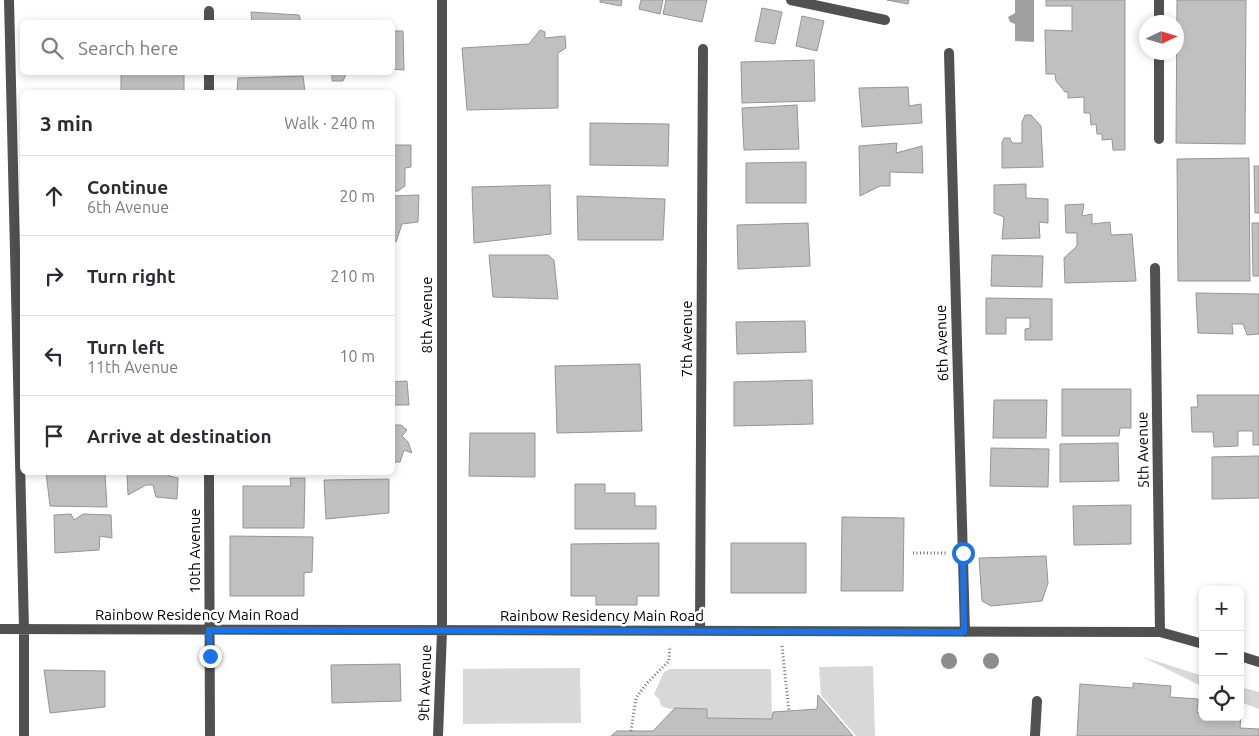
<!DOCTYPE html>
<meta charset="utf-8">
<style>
body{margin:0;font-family:Ubuntu,sans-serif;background:#f7f7f7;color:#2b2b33}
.controls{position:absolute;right:15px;bottom:15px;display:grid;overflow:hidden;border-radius:8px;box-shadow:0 2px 8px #0003}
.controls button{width:45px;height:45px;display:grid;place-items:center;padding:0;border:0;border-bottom:1px solid #e1e1e2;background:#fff;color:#2b2b33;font:25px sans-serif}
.compass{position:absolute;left:1139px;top:15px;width:45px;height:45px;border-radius:50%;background:#fff;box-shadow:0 2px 8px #0003;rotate:86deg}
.stop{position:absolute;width:15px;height:15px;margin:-11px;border:4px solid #1a73e8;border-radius:50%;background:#fff}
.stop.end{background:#1a73e8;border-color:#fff;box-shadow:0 1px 5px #0008}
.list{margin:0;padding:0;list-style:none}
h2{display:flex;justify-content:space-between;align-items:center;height:65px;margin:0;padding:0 20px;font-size:21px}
h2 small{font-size:16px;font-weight:400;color:#7c7c81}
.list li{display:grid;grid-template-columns:32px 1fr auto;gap:15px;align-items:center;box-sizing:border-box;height:80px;padding:0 20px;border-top:1px solid #e1e1e2}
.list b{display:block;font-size:19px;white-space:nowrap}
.list p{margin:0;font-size:16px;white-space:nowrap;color:#7c7c81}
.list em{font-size:16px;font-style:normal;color:#7c7c81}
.icon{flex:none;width:28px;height:28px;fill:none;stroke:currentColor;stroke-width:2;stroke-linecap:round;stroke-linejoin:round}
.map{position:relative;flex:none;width:1259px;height:736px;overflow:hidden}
.search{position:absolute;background:#fff;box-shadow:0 2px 8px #0003;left:20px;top:20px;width:375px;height:55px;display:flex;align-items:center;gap:12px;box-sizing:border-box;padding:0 18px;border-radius:8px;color:#7c7c81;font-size:19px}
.panel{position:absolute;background:#fff;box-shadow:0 2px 8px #0003;left:20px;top:90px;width:375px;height:385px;border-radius:8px}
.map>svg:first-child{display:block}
.green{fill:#d8d8d8}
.water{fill:#9f9f9f}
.building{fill:#c0c0c0;stroke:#959595}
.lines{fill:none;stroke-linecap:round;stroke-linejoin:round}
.path{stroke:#737373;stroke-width:3;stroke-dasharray:1 2.5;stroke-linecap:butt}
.minor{stroke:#515151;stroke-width:10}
.tree{fill:#8d8d8d}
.route{stroke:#1a73e8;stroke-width:6}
.labels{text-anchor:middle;stroke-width:5;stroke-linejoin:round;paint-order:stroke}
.street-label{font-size:15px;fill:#000;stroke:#fff}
</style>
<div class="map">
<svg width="1259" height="736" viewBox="0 0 1259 736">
<rect width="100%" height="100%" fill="#fff"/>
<!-- green -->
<path class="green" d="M 1143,657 L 1203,676 L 1203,687 Z
M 873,666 L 875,736 L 856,736 L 821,695 L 819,667 Z
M 580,668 L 581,723 L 463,724 L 463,669 Z
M 670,669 L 771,669 L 772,719 L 707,718 L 707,709 L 670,709 L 661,706 L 659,699 L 654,694 L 664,672 Z
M 1240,687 L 1259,692 L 1259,709 L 1240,702 Z"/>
<!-- water -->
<path class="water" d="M 1015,0 L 1034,0 L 1034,42 L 1015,41 L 1015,24 L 1010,22 L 1008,17 L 1015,13 Z"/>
<!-- building -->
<path class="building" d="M 600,0 L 622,0 L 621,6 L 600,2 Z
M 641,0 L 663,0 L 660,14 L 639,9 Z
M 666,0 L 707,0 L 702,22 L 663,14 Z
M 887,0 L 909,0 L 908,4 Z
M 1046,0 L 1125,0 L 1125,150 L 1113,150 L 1112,139 L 1102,140 L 1102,134 L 1097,134 L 1096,124 L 1091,125 L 1090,113 L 1084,113 L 1084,97 L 1068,98 L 1068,92 L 1065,92 L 1056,81 L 1055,74 L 1046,74 L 1045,30 L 1072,31 L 1072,6 L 1046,6 Z
M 1177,0 L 1246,0 L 1245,144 L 1176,143 Z
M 762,8 L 782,12 L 775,44 L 755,41 Z
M 251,12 L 299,15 L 301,22 L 252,22 Z
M 802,16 L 824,21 L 817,51 L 796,46 Z
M 115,21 L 170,22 L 115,22 Z
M 540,30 L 545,32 L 545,38 L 565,36 L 566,48 L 558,53 L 558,108 L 467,110 L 462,48 L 529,44 Z
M 392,31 L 403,31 L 404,70 L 392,69 Z
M 814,60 L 815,101 L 742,103 L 741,62 Z
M 121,72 L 184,72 L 184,92 L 121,92 Z
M 332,72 L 347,72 L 343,81 L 332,81 Z
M 303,76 L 305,92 L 237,92 L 238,78 Z
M 908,87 L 909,106 L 921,104 L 922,123 L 862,127 L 859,88 Z
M 797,105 L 799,149 L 744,150 L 742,108 Z
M 1025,115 L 1031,115 L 1041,126 L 1043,167 L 1002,168 L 1002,143 L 1004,138 L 1010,138 L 1012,143 L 1022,143 L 1022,122 Z
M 590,123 L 669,124 L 668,166 L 590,165 Z
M 897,143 L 896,153 L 922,146 L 923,173 L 890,172 L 890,186 L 880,186 L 860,196 L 859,146 Z
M 392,145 L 411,145 L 411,167 L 405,168 L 405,186 L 398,191 L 392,191 Z
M 1249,158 L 1250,281 L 1178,281 L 1177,159 Z
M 806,162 L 806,203 L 746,203 L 746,163 Z
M 1254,166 L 1259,166 L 1259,213 L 1255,213 Z
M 1026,184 L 1026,198 L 1048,199 L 1048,223 L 1039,222 L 1040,238 L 1002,239 L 1004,217 L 994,213 L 994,185 Z
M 550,185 L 551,234 L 474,243 L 472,187 Z
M 419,195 L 418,222 L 402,224 L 396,242 L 392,242 L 392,196 Z
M 577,196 L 665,199 L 663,240 L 578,240 Z
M 1084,204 L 1082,216 L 1092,214 L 1092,224 L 1110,222 L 1111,235 L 1132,234 L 1136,281 L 1065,283 L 1064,258 L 1077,246 L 1077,233 L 1066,233 L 1065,205 Z
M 808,223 L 810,266 L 738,269 L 737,225 Z
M 1252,223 L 1259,223 L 1259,276 L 1253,276 Z
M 489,255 L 548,255 L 554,260 L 558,299 L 493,297 Z
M 992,255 L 1043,256 L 1042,287 L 991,286 Z
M 1196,293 L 1259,294 L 1259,334 L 1247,335 L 1243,324 L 1232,324 L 1233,334 L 1198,333 Z
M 986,298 L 1052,299 L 1052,340 L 1025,340 L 1025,329 L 1030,328 L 1030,318 L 1006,318 L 1006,334 L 986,334 Z
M 805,321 L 806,352 L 737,354 L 736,322 Z
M 640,364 L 642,431 L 557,433 L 555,366 Z
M 812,380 L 813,424 L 734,426 L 734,382 Z
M 407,381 L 409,405 L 392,405 L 392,382 Z
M 1062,389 L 1131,389 L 1131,428 L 1120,428 L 1119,436 L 1062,436 Z
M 1197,395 L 1259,395 L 1259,445 L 1253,445 L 1253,431 L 1238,431 L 1238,446 L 1214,447 L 1213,432 L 1192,432 L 1191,407 L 1198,407 Z
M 994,400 L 1047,400 L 1046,438 L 993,438 Z
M 392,425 L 401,425 L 407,430 L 402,436 L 408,442 L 412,453 L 404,450 L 400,462 L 392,462 Z
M 470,433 L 535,433 L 535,477 L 469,476 Z
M 1118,443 L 1119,481 L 1060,482 L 1060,444 Z
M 991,448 L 1049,449 L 1048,487 L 990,486 Z
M 1259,456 L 1259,498 L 1212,499 L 1212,457 Z
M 46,472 L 105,474 L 107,507 L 50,506 Z
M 169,472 L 169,476 L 178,478 L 177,499 L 156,497 L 153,485 L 146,485 L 128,495 L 127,473 Z
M 290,478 L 305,478 L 304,528 L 243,528 L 243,486 L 291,486 Z
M 389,479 L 389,513 L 326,519 L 324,480 Z
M 575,484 L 605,484 L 605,493 L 635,493 L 635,506 L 656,506 L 656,529 L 575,529 Z
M 1131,505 L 1131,544 L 1074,545 L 1073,506 Z
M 71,514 L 74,520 L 83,514 L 111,515 L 112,538 L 100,536 L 99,550 L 55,553 L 54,515 Z
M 842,517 L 904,518 L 903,591 L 841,591 Z
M 230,536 L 313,537 L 312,572 L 304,573 L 304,596 L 230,596 Z
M 659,543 L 659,596 L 637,596 L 637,605 L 596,605 L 596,596 L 571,596 L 571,544 Z
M 731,543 L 806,543 L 806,593 L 731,593 Z
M 1046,556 L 1048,583 L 1042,601 L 991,606 L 982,601 L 979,558 Z
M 400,664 L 401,701 L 332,703 L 331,665 Z
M 44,670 L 105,671 L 105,707 L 50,713 Z
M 1133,683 L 1171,686 L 1170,697 L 1198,699 L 1197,713 L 1203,713 L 1203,717 L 1241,716 L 1240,728 L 1259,729 L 1259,736 L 1077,736 L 1080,684 L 1133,688 Z
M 818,695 L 853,736 L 611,736 L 617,731 L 653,731 L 675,708 L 707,709 L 707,718 L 772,719 L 773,712 L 817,709 Z"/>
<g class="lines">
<!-- path -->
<path class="path" d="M 913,553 L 947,553
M 782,646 L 789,712
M 631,731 L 636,698 L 647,683 L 669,661 L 670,646"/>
<!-- minor -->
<path class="minor" d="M 9,0 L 24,629 L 24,736
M 791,0 L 885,20
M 1159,0 L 1159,22
M 209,11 L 209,22
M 1159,52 L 1159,139
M 949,53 L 965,632
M 209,72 L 209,92
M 1155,268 L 1160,632
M 209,472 L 210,736
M 0,629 L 1160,632 L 1203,644
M 700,630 L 703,49
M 1240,656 L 1259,662
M 438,736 L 442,631 L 442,0
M 1035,736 L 1037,701"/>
</g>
<!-- trees -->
<g class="tree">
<circle cx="949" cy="661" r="8"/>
<circle cx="991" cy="661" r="8"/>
</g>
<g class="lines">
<!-- route -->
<path class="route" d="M 210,656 L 209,630 L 964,632 L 963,553"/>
</g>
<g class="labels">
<!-- street labels -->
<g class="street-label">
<text transform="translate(427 315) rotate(-90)" y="5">8th Avenue</text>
<text transform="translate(687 339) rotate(-90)" y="5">7th Avenue</text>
<text transform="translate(942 343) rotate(-92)" y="5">6th Avenue</text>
<text transform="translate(1143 450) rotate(-91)" y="5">5th Avenue</text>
<text transform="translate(195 551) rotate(-90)" y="5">10th Avenue</text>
<text x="197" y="620">Rainbow Residency Main Road</text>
<text x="602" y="621">Rainbow Residency Main Road</text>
<text transform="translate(425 683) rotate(-88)" y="5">9th Avenue</text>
</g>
</g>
</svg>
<div class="controls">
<button>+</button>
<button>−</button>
<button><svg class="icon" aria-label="locate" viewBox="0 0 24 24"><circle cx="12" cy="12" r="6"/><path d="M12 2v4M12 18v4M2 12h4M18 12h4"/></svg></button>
</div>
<svg class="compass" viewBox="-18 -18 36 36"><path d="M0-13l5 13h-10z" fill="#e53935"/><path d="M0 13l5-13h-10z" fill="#7c7c81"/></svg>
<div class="stop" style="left:963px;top:553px"></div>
<div class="stop end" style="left:210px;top:656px"></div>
<div class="search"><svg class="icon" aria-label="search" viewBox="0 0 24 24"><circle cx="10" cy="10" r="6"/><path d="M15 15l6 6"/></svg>Search here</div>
<section class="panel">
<h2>3 min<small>Walk · 240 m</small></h2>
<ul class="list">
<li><svg class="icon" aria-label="ahead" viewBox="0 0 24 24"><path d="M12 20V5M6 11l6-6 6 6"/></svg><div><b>Continue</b><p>6th Avenue</p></div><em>20 m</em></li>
<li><svg class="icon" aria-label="right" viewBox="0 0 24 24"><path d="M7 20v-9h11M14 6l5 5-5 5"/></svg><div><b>Turn right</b></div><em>210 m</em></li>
<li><svg class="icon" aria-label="left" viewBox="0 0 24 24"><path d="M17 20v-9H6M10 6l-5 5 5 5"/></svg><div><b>Turn left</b><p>11th Avenue</p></div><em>10 m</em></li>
<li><svg class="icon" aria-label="arrive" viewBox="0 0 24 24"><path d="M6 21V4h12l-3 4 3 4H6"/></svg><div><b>Arrive at destination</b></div></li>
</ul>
</section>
</div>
